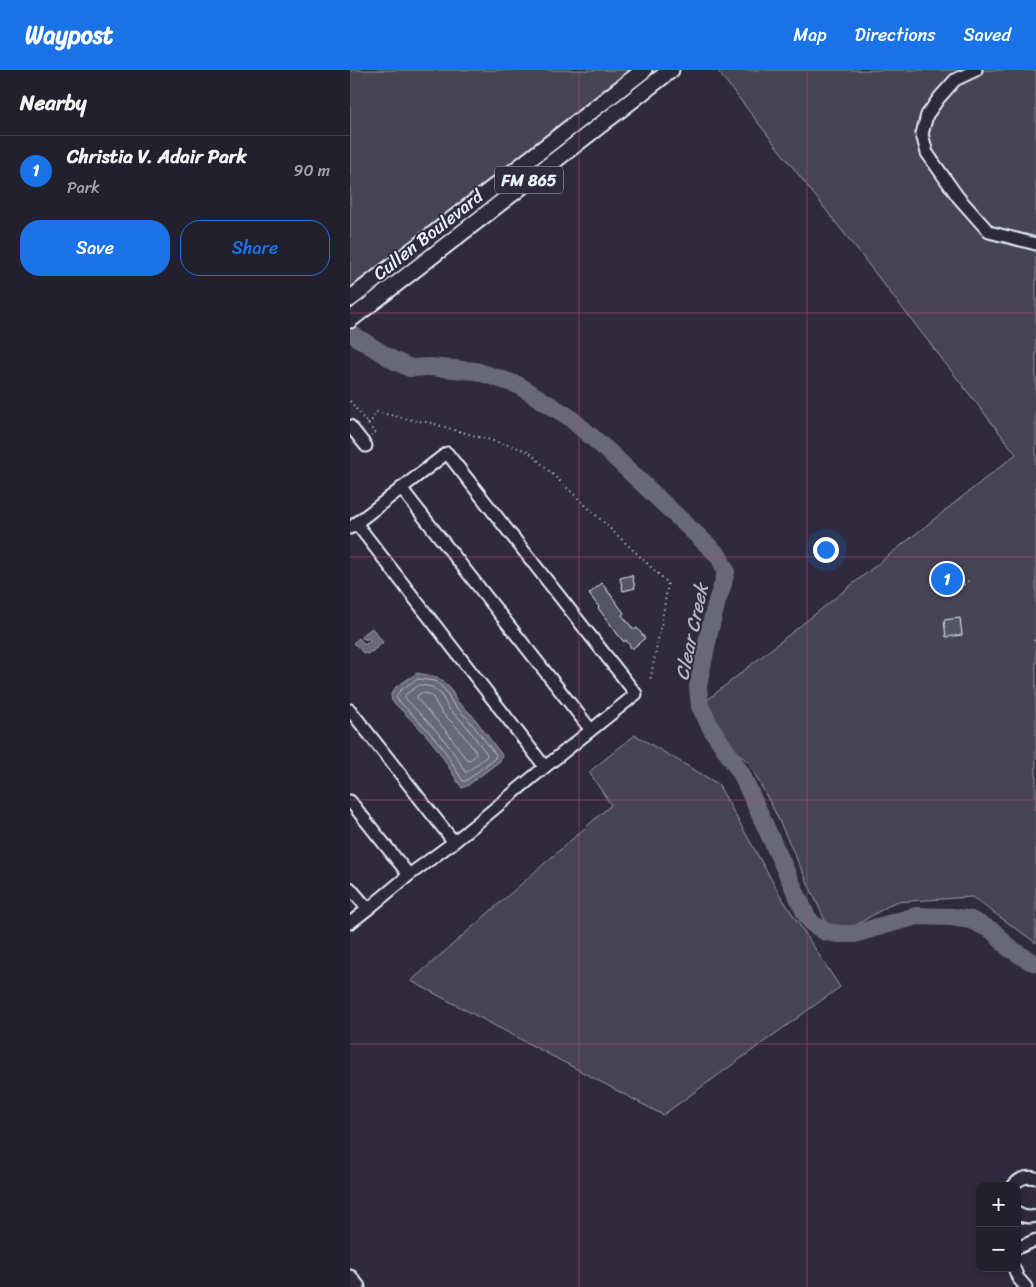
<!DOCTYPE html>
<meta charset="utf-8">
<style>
body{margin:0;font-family:Sriracha,sans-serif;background:#2b2836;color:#f1f3f6}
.controls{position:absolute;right:15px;bottom:15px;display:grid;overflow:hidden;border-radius:10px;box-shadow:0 2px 8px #0003}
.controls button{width:45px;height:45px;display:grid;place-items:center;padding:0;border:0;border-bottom:1px solid #403e4a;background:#23202e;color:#f1f3f6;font:25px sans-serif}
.you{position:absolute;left:475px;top:479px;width:18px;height:18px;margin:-12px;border:4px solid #fff;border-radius:50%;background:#1a73e8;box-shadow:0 0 0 8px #1a73e833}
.badge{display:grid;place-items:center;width:32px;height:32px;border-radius:50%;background:#1a73e8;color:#fff;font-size:16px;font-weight:700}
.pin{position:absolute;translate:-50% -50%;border:2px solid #fff;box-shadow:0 1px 5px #0006}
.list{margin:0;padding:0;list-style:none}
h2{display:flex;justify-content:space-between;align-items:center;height:65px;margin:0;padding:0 20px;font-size:21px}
h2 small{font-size:16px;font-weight:400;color:#a3a3aa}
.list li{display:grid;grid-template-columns:32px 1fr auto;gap:15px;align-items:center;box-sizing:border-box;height:70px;padding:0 20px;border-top:1px solid #403e4a}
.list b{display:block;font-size:19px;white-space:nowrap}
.list p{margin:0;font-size:16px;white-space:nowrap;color:#a3a3aa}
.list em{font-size:16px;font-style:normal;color:#a3a3aa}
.actions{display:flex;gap:10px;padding:15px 20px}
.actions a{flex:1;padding:11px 0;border:1px solid #1a73e8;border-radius:20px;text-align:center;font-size:18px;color:#1a73e8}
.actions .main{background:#1a73e8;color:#fff}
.map{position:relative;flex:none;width:686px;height:1217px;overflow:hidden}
header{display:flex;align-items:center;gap:30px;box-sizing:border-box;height:70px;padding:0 25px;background:#1a73e8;color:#fff}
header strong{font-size:24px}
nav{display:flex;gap:28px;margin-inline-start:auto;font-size:18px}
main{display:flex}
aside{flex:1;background:#23202e}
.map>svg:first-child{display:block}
.green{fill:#464455;stroke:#979aa6}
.water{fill:#696978;stroke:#9c9fab}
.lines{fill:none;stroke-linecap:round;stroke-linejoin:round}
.shore{stroke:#b5bbc5;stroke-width:1}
.river{stroke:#696978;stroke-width:18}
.building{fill:#575565;stroke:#e8f1f8}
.minor-casing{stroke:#e8f1f8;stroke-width:15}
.major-casing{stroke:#e8f1f8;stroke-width:19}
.path{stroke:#e8f1f8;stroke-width:2;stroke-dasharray:1 4;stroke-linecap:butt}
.minor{stroke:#2f2a3d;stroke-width:11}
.major{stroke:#2f2a3d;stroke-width:15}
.grid{fill:none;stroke:#ca437a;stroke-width:1;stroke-opacity:0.55}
.labels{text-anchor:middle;stroke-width:4;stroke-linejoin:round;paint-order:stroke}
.shield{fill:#2f2a3d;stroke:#b0b5c0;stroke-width:1}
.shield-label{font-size:16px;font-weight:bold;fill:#e8f1f8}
.street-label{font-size:18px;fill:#e8f1f8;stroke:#2f2a3d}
.water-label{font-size:19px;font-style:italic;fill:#afb4be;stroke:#2f2a3d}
</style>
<header>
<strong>Waypost</strong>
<nav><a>Map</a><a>Directions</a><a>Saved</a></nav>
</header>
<main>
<aside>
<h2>Nearby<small></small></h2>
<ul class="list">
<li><span class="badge">1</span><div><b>Christia V. Adair Park</b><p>Park</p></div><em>90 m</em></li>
</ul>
<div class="actions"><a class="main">Save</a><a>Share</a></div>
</aside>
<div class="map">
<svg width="686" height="1217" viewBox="0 0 686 1217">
<rect width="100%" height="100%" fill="#2f2a3d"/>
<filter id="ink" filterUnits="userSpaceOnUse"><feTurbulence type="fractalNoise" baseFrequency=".02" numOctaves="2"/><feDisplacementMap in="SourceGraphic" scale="10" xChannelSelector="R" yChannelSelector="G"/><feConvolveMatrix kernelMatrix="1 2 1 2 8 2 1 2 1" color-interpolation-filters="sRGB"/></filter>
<g filter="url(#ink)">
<!-- green -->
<path class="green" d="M 0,0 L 283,0 L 0,219 Z
M 367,0 L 686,0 L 686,873 L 622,827 L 545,832 L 501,858 L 479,859 L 425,742 L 399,693 L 372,669 L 352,634 L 666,384 Z
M 285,665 L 368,714 L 430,825 L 490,917 L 313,1045 L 61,911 L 261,735 L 239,702 Z"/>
<!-- water -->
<path class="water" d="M 22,558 L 33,572 L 26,579 L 26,578 L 24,579 L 24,580 L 22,582 L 21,581 L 18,584 L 13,583 L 6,575 L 5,575 L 3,573 L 9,568 L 15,575 L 20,570 L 19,568 L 16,570 L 15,568 L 13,569 L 11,566 Z
M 67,603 L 87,607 L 94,612 L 100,618 L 107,631 L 122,645 L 152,685 L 150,691 L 117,716 L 112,718 C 102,704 95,689 85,676 C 72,659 56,645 42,631 L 41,624 L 46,617 Z"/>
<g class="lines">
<!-- shore -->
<path class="shore" d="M 68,609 L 85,611 L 91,616 L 96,621 L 103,634 L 118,649 L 146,685 L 145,688 L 116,711 L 113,711 C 104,698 98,683 87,671 C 75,656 60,643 46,628 C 48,619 60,614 68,609 Z
M 70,615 L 82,617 L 87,621 L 91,624 L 98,638 L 114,653 L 137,684 L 136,687 L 117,702 L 115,702 L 108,689 L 92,667 L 55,628 L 55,625 Z
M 72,623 L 79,624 L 82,626 L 92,643 L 108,658 L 126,682 L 126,685 L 120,690 L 116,689 L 98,663 L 67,629 L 67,626 Z"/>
<!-- river -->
<path class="river" d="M 0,263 L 43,290 L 60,298 L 80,297 L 126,301 L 168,315 L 219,347 L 258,381 L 368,485 L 376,501 L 373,514 L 367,531 L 360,558 L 348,616 L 350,636 L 361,658 L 391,703 L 457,847 L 463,854 L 476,862 L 489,864 L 505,864 L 524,858 L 567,846 L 602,847 L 621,850 L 643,861 L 659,878 L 680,891 L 686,893"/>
</g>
<!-- building -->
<path class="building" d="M 282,505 L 285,518 L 273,521 L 270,508 Z
M 252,513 L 274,543 L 272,545 L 284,560 L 287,558 L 295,568 L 282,579 L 276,570 L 274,572 L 269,566 L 248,538 L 249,537 L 239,524 Z
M 610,548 L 612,565 L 596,567 L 594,550 Z"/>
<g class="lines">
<defs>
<path id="minor" d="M 626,0 L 605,10 L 589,28 L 577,45 L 572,64 L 577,83 L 608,127 L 639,162 L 686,174
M 0,356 L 16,376
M 51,418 L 241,660
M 0,458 L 97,383 L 286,624 L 195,697 L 6,453
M 0,640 L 104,772 L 59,805 L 18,839 L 0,818
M 0,731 L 59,805
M 104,772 L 195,697
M 0,853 L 18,839
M 663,1116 C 669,1108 676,1106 686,1108
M 667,1143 C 673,1147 679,1148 686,1146
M 667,1178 L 686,1170
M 664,1198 L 668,1208 L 676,1217"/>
<path id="major" d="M 0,229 L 294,0
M 0,250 L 321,0
M 0,1208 L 7,1217"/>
</defs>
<!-- minor casing -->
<use href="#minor" class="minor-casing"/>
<!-- major casing -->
<use href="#major" class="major-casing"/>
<!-- path -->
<path class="path" d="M 0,331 L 25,363 L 21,366
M 18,354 L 23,349 L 26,342 L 67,351 L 77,352 L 175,380 L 180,383 L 318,513 L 312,550 L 300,611
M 610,518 L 618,511
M 684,570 L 686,572"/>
<!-- minor -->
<use href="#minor" class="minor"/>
<!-- major -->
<use href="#major" class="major"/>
</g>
</g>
<!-- grid -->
<path class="grid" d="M 229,0 L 229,1217M 457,0 L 457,1217M 0,243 L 686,243M 0,487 L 686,487M 0,730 L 686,730M 0,974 L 686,974"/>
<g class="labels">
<!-- shield labels -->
<rect class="shield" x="145" y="96.5" width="68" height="27" rx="4"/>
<g class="shield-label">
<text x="179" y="116">FM 865</text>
</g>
<!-- street labels -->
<g class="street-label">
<text transform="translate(78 165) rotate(-38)" y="6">Cullen Boulevard</text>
</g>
<!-- water labels -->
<g class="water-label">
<text transform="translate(341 562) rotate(-78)" y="7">Clear Creek</text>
</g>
</g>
</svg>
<div class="controls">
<button>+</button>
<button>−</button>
</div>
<div class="you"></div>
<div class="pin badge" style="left:597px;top:509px">1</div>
</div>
</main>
